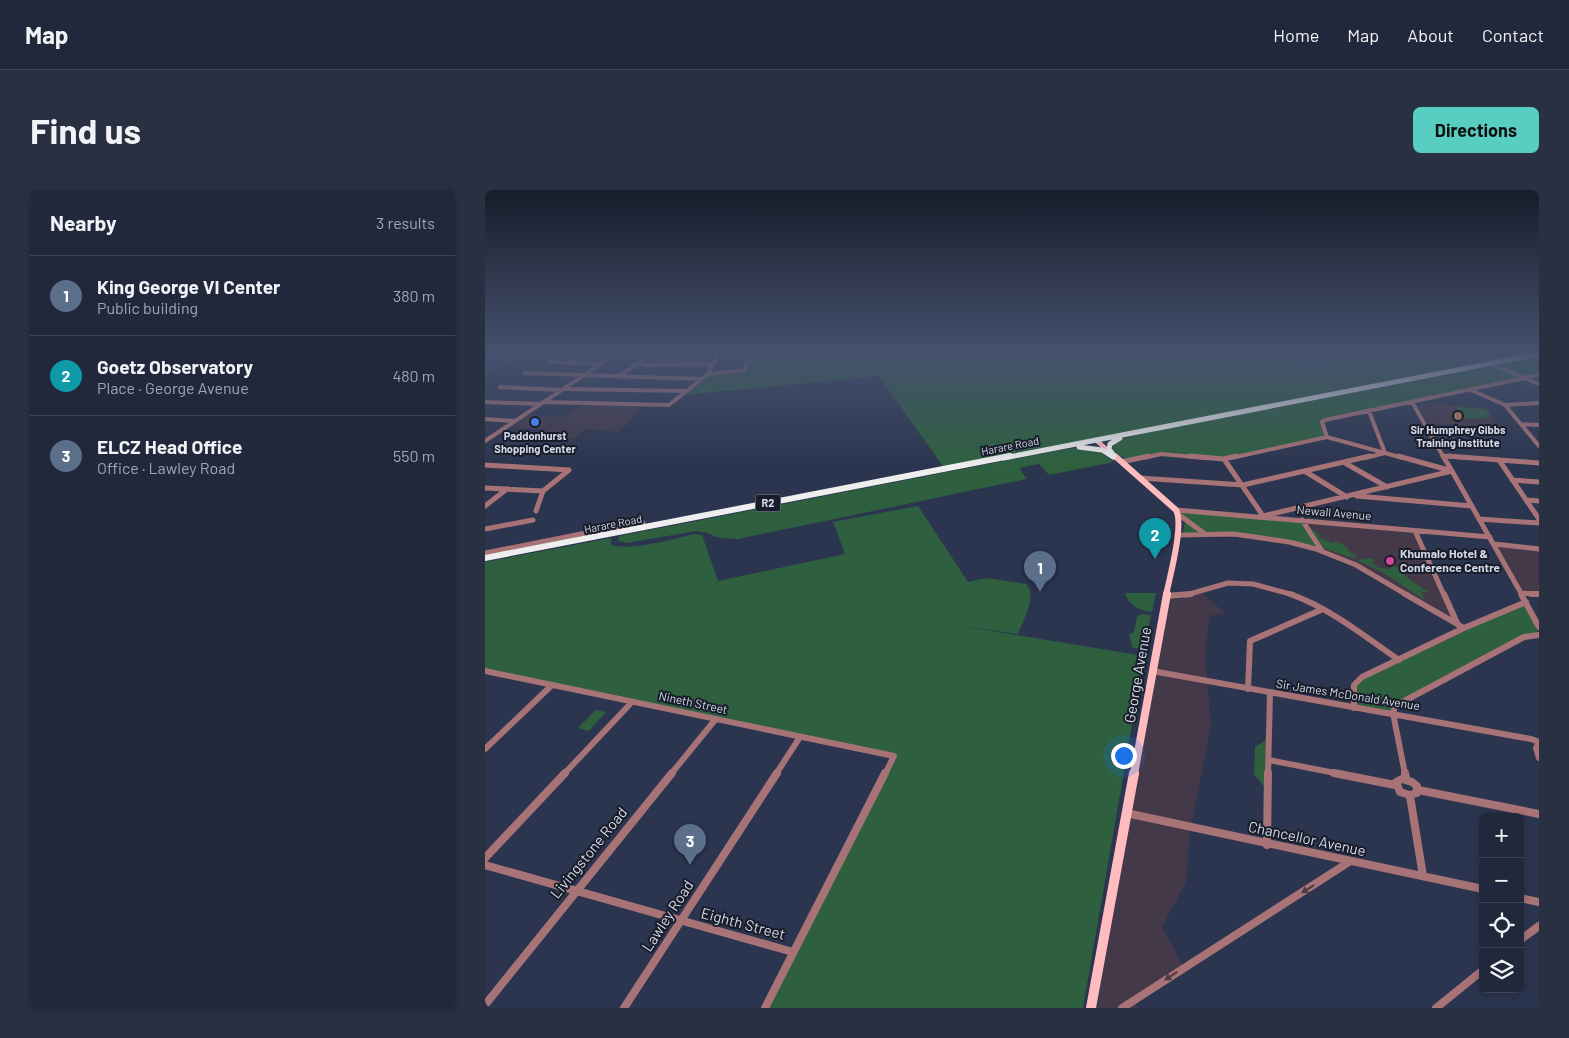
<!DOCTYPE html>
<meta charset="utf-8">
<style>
body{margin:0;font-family:Barlow,sans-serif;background:#293042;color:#f1f3f6}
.controls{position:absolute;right:15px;bottom:15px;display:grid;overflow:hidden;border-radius:8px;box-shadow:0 2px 8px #0003}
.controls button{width:45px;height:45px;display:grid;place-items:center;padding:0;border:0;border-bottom:1px solid #3e4455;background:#21283b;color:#f1f3f6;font:25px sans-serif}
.you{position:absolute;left:638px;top:565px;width:18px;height:18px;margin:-12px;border:4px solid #fff;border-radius:50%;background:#1a73e8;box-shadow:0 0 0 8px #1a73e833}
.badge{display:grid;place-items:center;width:32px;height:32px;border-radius:50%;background:#57cec1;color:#fff;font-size:16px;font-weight:700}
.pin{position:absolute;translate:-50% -41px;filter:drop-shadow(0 1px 2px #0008)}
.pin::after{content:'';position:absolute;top:26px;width:18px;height:15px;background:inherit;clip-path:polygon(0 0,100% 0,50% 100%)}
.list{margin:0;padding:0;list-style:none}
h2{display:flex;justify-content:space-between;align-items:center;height:65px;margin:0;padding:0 20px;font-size:21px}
h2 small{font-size:16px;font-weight:400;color:#a2a6af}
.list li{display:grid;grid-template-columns:32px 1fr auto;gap:15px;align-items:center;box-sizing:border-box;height:80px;padding:0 20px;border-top:1px solid #3e4455}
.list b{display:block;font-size:19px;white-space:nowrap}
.list p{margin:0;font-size:16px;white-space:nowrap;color:#a2a6af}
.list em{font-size:16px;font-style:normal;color:#a2a6af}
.icon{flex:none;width:28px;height:28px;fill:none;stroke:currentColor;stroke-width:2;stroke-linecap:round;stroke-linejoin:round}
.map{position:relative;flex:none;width:1054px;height:818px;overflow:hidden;border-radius:8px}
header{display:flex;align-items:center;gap:30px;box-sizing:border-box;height:70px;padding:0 25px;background:#21283b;border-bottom:1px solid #3e4455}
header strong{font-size:24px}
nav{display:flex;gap:28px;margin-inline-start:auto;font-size:18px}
.intro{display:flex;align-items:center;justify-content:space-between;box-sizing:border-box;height:120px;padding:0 30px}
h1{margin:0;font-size:35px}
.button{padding:12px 22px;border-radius:8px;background:#57cec1;color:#111;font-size:18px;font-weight:700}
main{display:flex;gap:30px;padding:0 30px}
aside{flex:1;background:#21283b;border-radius:8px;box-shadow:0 2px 8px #0003}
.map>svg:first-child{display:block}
.commercial{fill:#443949}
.education{fill:#443a4a}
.green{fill:#2e603f}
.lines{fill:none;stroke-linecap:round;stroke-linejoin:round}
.stream{stroke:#4280aa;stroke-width:1}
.runway{fill:#626a82;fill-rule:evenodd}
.minor-far3{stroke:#a87376;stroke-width:4}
.minor-far2{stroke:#a87376;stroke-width:5}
.minor-far1{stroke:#a87376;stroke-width:6}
.minor{stroke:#a87376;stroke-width:8}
.major-far3{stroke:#febcbf;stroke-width:4.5}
.major-far2{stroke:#febcbf;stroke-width:6}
.major-far1{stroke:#febcbf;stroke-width:8}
.major{stroke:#febcbf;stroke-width:10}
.highway-far1{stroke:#eee;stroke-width:5}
.highway{stroke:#eee;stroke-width:6}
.oneway{fill:#4b3b44}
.education-dot{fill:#8d6e63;stroke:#191d29;stroke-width:2}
.shop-dot{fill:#3f7fe0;stroke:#191d29;stroke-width:2}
.hotel-dot{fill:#d1479c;stroke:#191d29;stroke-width:2}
.labels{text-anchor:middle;stroke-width:4;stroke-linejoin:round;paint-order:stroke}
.far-poi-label{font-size:11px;font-weight:bold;fill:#d3d9ea;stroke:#191d29}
.far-street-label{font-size:11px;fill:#d3d9ea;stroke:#191d29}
.shield{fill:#191d29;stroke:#9ba1b0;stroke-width:1}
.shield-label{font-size:11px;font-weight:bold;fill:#d3d9ea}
.street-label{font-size:12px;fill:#d3d9ea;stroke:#191d29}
.poi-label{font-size:12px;font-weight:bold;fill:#d3d9ea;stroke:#191d29;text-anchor:start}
.near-street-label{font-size:15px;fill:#d3d9ea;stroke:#191d29}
</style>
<header>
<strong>Map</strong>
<nav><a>Home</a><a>Map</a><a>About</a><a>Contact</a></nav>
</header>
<div class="intro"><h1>Find us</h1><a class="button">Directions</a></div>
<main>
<aside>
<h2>Nearby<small>3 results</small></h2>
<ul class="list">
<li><span class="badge" style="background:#5c6f8a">1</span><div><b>King George VI Center</b><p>Public building</p></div><em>380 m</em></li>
<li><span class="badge" style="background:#0f9aa8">2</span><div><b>Goetz Observatory</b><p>Place · George Avenue</p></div><em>480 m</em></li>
<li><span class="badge" style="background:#5c6f8a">3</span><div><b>ELCZ Head Office</b><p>Office · Lawley Road</p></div><em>550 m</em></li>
</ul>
</aside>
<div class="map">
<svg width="1054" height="818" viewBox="0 0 1054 818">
<rect width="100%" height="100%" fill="#2c354f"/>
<!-- commercial -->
<path class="commercial" d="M 41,225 L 78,227 L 60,239 L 22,238 Z
M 818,330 L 929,341 L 970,431 L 894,387 L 837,361 Z
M 1011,355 L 1054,359 L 1054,404 L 1037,402 Z
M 715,401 L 740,423 L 724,426 L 720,469 L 726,535 L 705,642 L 701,692 L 677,737 L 699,777 L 648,810 L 653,818 L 612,818 L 683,408 L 696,409 Z"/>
<!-- education -->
<path class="education" d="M 944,214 L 1002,218 L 1016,238 L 943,233 L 933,215 Z
M 97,215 L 158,216 L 134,242 L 101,239 L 88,249 L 49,247 Z"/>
<!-- green -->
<path class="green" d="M 267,162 L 1054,162 L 459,278 L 394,186 L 199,205 L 223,185 L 261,180 Z
M 1054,166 L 1054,185 L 1042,187 L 1011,174 Z
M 1005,176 L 1036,188 L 837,230 L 840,244 L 838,246 L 739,268 L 685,263 L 641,269 L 628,261 L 628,255 L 633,250 L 664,242 Z
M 970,217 L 1001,219 L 1005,226 L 1000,225 L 1002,228 L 970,228 L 969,226 L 977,226 Z
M 594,258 L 614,261 L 629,272 L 564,285 L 554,274 L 534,278 L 542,289 L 253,349 L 230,347 L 223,343 L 211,341 L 142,353 L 133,351 L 134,346 L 581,259 Z
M 433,316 L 483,392 L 501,388 L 541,394 C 553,406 538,430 533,444 L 470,435 L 659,466 L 598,818 L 281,818 L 412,565 L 0,479 L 0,372 L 126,348 L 126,355 C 149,361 186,349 210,344 L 217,345 L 233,391 L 360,364 L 348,332 Z
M 699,322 L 817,332 L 835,360 L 773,346 L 698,344 L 700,331 L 697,323 Z
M 824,337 L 835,345 L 833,347 L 848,353 L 851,351 L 852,353 L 858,354 L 860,357 L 864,358 L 863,361 L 873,367 L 868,368 L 838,358 Z
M 885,368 L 889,370 L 887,373 L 894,378 L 905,379 L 908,376 L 911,376 L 924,389 L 943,402 L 936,402 L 940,410 L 897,382 L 872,370 Z
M 642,403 L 671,403 L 667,422 C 654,420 646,417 640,404 Z
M 1041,413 L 1054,444 L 1041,445 L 909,515 L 906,522 L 870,517 L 871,496 L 878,488 Z
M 656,424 L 666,425 L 659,460 L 647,457 L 644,445 L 649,442 L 652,427 Z
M 111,520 L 121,522 L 104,541 L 93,538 Z
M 781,550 L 780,598 L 769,584 L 770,557 Z"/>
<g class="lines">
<!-- stream -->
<path class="stream" d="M 0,181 L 40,164 L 54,162"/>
<!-- runway -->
<path class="runway" d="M 733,162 C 764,162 808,158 836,165 L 839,168 L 836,171 L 831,173 L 741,167 L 736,165 Z"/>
<!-- minor-far3 -->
<path class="minor-far3" d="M 133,162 L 233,163
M 65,172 L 116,174
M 84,173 L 100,162
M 1005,174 L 1054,194
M 150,175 L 228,174
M 39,183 L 217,189
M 223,184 L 259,180 L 266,162
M 133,187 L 166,164
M 15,197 L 77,200
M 79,199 L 201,201
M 986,200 L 1020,215 L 1054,256
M 0,212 L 56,214
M 59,212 L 184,215 L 223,184 L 234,162
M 927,212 L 959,268
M 1020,215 L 1054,213
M 0,229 L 30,231
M 1036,234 L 1054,235
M 842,247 L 918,268
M 0,251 L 134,162
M 959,266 L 980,268
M 658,268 L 676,264 L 721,268
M 746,268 L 842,247 L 837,232 L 840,230 L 1054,185
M 880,268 L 900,263 L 884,221"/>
<!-- minor-far2 -->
<path class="minor-far2" d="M 705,266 L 739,269 L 751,266
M 913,266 L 967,281 L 1037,405
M 963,266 L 1054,273
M 739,269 L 778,326 L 967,281 L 958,266
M 1014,270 L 1054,329
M 636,272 L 664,266
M 860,273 L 902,297
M 0,275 L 84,280
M 821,282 L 862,307
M 655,288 L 758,295 L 885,266
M 1027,290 L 1054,292
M 0,298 L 58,301
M 872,306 L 987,316
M 1041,310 L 1054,311
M 0,316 L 22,299
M 691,320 L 1005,347
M 51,321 L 58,301 L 84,280
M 693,324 L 720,344
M 994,329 L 1054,333
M 817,330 L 837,361
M 0,339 L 48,330
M 930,341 L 959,405
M 692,345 L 749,344 L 804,352 L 831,359 L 871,375 L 922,405
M 1009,354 L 1054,359
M 0,363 L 156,332 L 158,333 L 158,338
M 1036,403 L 1054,404
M 701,405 L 743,393 L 768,394 L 809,405"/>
<!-- minor-far1 -->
<path class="minor-far1" d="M 805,404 C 845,418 879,446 914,470
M 920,404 L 979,438
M 959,404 L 972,433
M 1036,404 L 1054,437
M 1046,404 L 1054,404
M 681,406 L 706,404
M 0,481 L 409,566 L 400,584
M 667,481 L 1046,549 L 1054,552
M 763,499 L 765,451 L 838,419
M 869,518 L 869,495 L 877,487 L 979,438 L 1041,412
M 1054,553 L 1051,558 L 1054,568
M 0,559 L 67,495
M 784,570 L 855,584
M 79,584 L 147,512
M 186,584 L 230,530
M 291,584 L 315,547
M 783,584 L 785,503
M 920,584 L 908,523 L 910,516 L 1039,447 L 1054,445"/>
<!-- minor -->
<path class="minor" d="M 849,583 L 910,595
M 920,583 L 921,589
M 917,589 L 927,592 L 932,596 L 932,603 L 925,605 L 915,602 L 911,592 Z
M 933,600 L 1054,624
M 925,606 L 938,686
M 641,623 L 998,699
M 782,655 L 783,583
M 0,668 L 80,583
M 0,675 L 308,762
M 1035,708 L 1054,712
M 1035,750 L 1054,736
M 0,815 L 187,583
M 139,818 L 292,583
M 280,818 L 400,583
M 637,818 L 864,672
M 951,818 L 998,780"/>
<!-- major-far3 -->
<path class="major-far3" d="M 611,250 L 631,268"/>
<!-- major-far2 -->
<path class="major-far2" d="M 630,266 L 691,320 C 699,335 685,386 681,405"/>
<!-- major-far1 -->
<path class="major-far1" d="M 649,584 L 682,404"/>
<!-- major -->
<path class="major" d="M 606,818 L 649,583"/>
<!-- highway-far1 -->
<path class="highway-far1" d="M 594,257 L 617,260 L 628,267
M 629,266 L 624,259 L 625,254 L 635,248
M 519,268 L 1054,164"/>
<!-- highway -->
<path class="highway" d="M 0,368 L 525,266"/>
</g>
<!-- one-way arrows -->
<defs><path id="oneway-solid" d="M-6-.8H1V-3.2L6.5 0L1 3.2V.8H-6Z" transform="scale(1.25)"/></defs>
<g class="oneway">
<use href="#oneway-solid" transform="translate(823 699) rotate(148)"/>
<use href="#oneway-solid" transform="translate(686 786) rotate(147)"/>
</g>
<!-- sky -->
<linearGradient id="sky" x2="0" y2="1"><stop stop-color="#181d2b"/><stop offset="0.59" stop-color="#45516e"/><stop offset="1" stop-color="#45516e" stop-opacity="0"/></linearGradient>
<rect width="1054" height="276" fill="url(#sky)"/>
<!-- markers -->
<circle class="education-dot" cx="973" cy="226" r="5"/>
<circle class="shop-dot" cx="50" cy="232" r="5"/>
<circle class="hotel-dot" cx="905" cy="371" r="5"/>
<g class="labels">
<!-- far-poi labels -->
<g class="far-poi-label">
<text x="973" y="244">Sir Humphrey Gibbs<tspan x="973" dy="13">Training institute</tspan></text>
<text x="50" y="250">Paddonhurst<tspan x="50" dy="13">Shopping Center</tspan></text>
</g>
<!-- far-street labels -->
<g class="far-street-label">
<text transform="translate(525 256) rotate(-11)" y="4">Harare Road</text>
<text transform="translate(128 334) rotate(-11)" y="4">Harare Road</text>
</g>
<!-- shield labels -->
<rect class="shield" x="270.5" y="304.5" width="25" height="17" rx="4"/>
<g class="shield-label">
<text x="283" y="317">R2</text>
</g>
<!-- street labels -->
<g class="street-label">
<text transform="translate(849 323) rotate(5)" y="4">Newall Avenue</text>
<text transform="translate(863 505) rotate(9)" y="4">Sir James McDonald Avenue</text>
<text transform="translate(208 513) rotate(12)" y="4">Nineth Street</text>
</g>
<!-- poi labels -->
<g class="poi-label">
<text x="915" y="368">Khumalo Hotel &amp;<tspan x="915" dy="14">Conference Centre</tspan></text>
</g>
<!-- near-street labels -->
<g class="near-street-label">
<text transform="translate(653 485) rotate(-80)" y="5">George Avenue</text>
<text transform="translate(822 649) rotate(12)" y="5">Chancellor Avenue</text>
<text transform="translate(104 663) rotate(-51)" y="5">Livingstone Road</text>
<text transform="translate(183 726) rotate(-57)" y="5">Lawley Road</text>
<text transform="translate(258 734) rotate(15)" y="5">Eighth Street</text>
</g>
</g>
</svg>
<div class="controls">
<button>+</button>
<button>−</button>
<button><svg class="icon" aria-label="locate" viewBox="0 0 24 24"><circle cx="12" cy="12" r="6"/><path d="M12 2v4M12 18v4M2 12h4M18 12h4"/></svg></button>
<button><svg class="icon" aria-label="layers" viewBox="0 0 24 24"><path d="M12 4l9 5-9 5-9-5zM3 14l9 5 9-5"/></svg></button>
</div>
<div class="you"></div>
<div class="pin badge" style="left:555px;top:402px;background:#5c6f8a">1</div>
<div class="pin badge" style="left:670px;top:369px;background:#0f9aa8">2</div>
<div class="pin badge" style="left:205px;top:675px;background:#5c6f8a">3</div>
</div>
</main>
